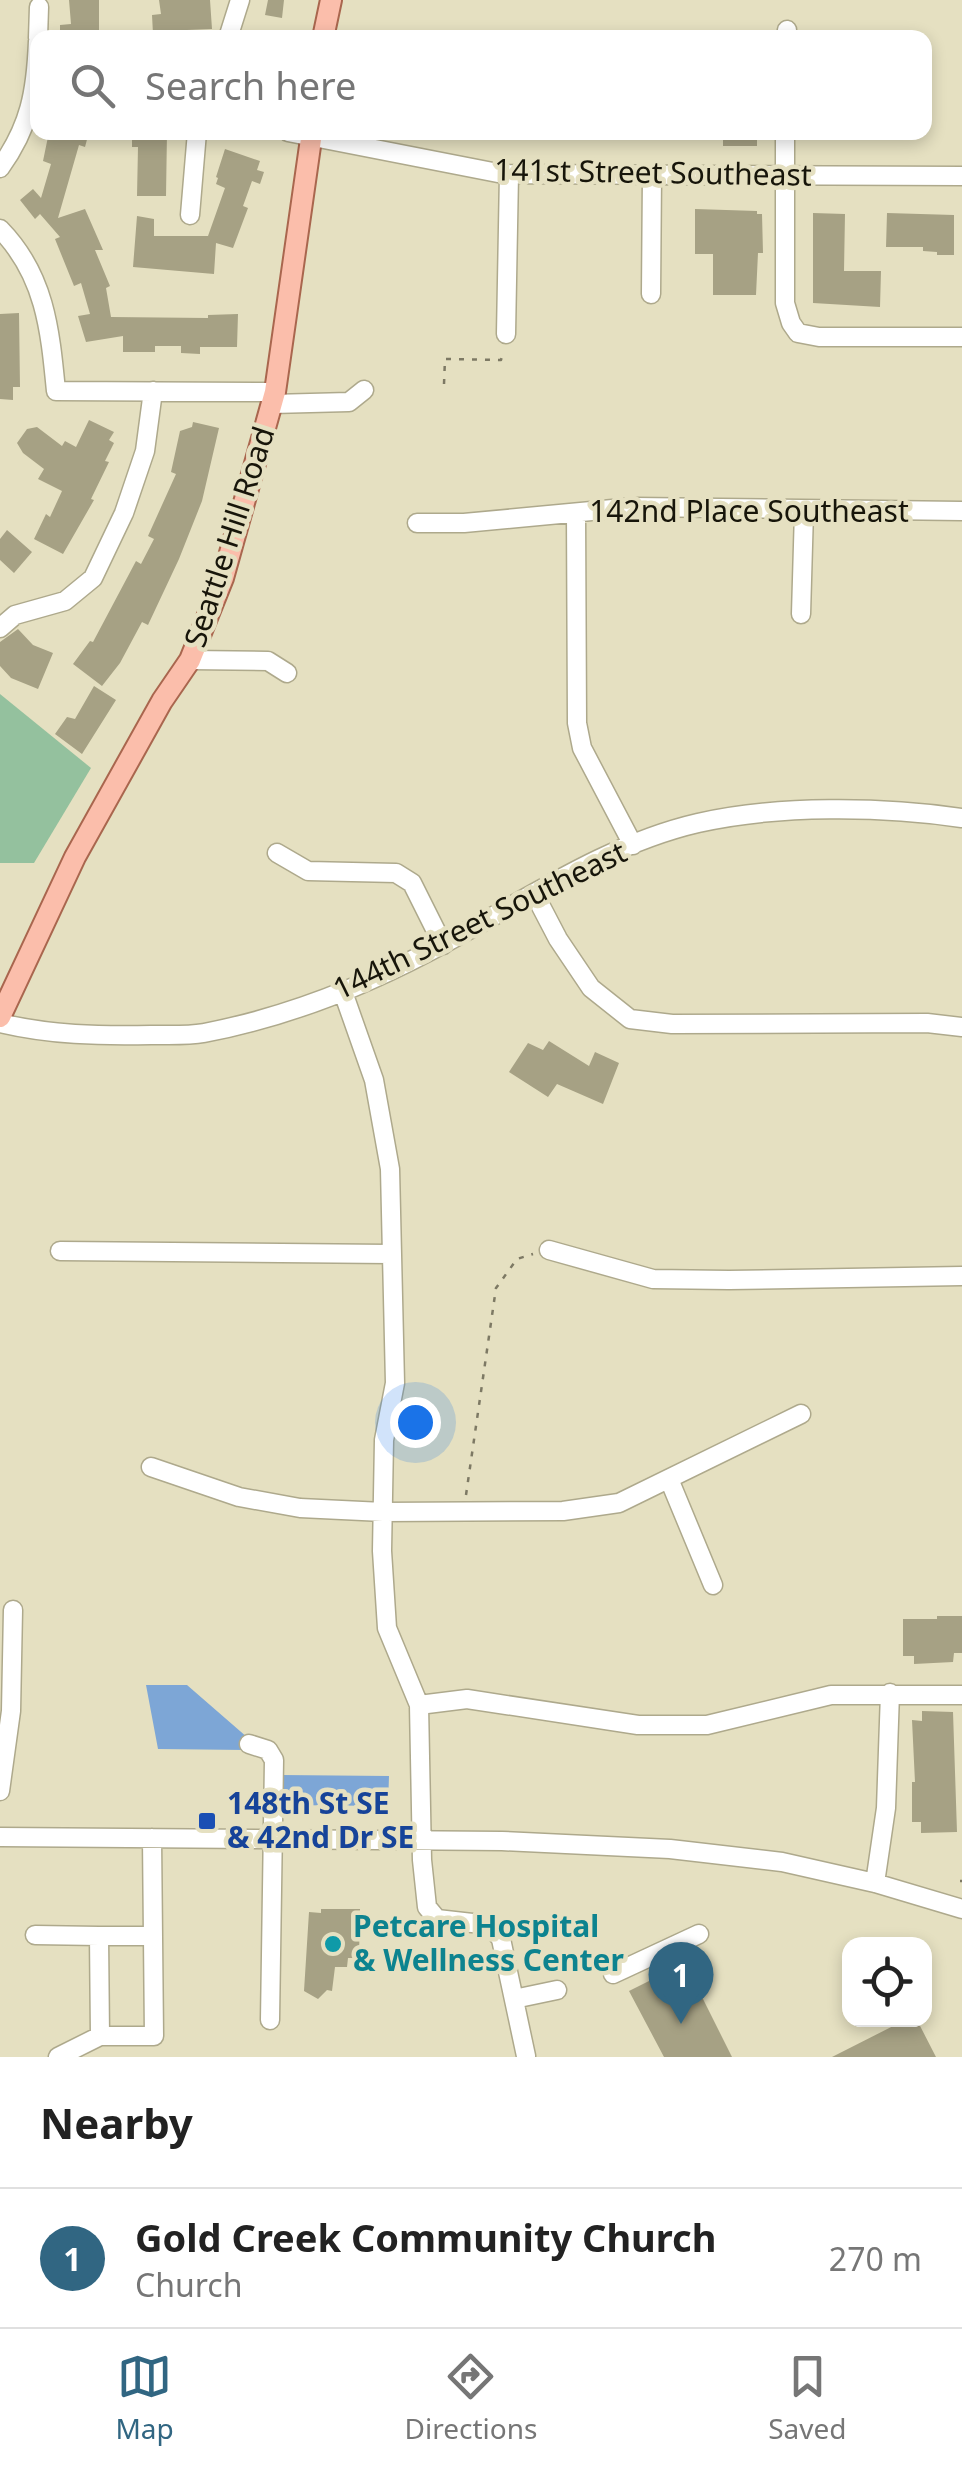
<!DOCTYPE html>
<style>
body{margin:0;font-family:"Noto Sans",sans-serif;background:#f6f6f6;color:#222}
.controls{position:absolute;right:30px;bottom:30px;display:grid;overflow:hidden;border-radius:20px;box-shadow:0 5px 15px #0003}
.controls button{width:90px;height:90px;display:grid;place-items:center;padding:0;border:0;border-bottom:2px solid #e0e0e0;background:#fff;color:#222;font:50px sans-serif}
.you{position:absolute;left:415px;top:1422px;width:35px;height:35px;margin:-25px;border:8px solid #fff;border-radius:50%;background:#1a73e8;box-shadow:0 0 0 15px #1a73e833}
.badge{display:grid;place-items:center;width:65px;height:65px;border-radius:50%;background:#316682;color:#fff;font-size:32px;font-weight:700}
.pin{position:absolute;translate:-50% -82px;filter:drop-shadow(0 2px 5px #0008)}
.pin::after{content:'';position:absolute;top:52px;width:35px;height:30px;background:inherit;clip-path:polygon(0 0,100% 0,50% 100%)}
.list{margin:0;padding:0;list-style:none}
h2{display:flex;justify-content:space-between;align-items:center;height:130px;margin:0;padding:0 40px;font-size:42px}
h2 small{font-size:32px;font-weight:400;color:#767676}
.list li{display:grid;grid-template-columns:65px 1fr auto;gap:30px;align-items:center;box-sizing:border-box;height:140px;padding:0 40px;border-top:2px solid #e0e0e0}
.list b{display:block;font-size:38px;white-space:nowrap}
.list p{margin:0;font-size:32px;white-space:nowrap;color:#767676}
.list em{font-size:32px;font-style:normal;color:#767676}
.icon{flex:none;width:55px;height:55px;fill:none;stroke:currentColor;stroke-width:2;stroke-linecap:round;stroke-linejoin:round}
.map{position:relative;flex:none;width:962px;height:2057px;overflow:hidden}
.search{position:absolute;background:#fff;box-shadow:0 5px 15px #0003;left:30px;right:30px;top:30px;height:110px;display:flex;align-items:center;gap:25px;box-sizing:border-box;padding:0 35px;border-radius:20px;color:#767676;font-size:38px}
.sheet{height:270px;background:#fff}
nav{display:flex;justify-content:space-around;align-items:center;box-sizing:border-box;height:140px;border-top:2px solid #e0e0e0;background:#fff;font-size:28px;color:#767676}
nav a{display:grid;justify-items:center;gap:5px}
nav .on{color:#316682}
.map>svg:first-child{display:block}
.green{fill:#94c19e}
.water{fill:#7da6d6}
.building{fill:#a6a184}
.lines{fill:none;stroke-linecap:round;stroke-linejoin:round}
.minor-casing{stroke:#aea98c;stroke-width:21}
.major-casing{stroke:#a9664e;stroke-width:24}
.path{stroke:#7d7964;stroke-width:2.5;stroke-dasharray:5 8;stroke-linecap:butt}
.minor{stroke:#fff;stroke-width:18}
.major{stroke:#fbbeab;stroke-width:20}
.transit-dot{fill:#1a4fb4;stroke:#e5e0c1;stroke-width:4}
.culture-dot{fill:#0f9aa8;stroke:#e5e0c1;stroke-width:4}
.labels{text-anchor:middle;stroke-width:9;stroke-linejoin:round;paint-order:stroke}
.street-label{font-size:30px;fill:#17150a;stroke:#e5e0c1}
.transit-label{font-size:30px;font-weight:bold;fill:#164399;stroke:#e5e0c1;text-anchor:start}
.culture-label{font-size:30px;font-weight:bold;fill:#0d838f;stroke:#e5e0c1;text-anchor:start}
</style>
<div class="map">
<svg width="962" height="2057" viewBox="0 0 962 2057">
<rect width="100%" height="100%" fill="#e5e0c1"/>
<!-- green -->
<path class="green" d="M 0,694 L 91,768 L 34,863 L 0,863 Z"/>
<!-- water -->
<path class="water" d="M 146,1685 L 187,1685 L 248,1738 L 246,1750 L 158,1749 Z
M 281,1775 L 389,1776 L 388,1806 L 281,1805 Z"/>
<!-- building -->
<path class="building" d="M 69,0 L 99,0 L 99,38 L 60,38 L 60,25 L 71,24 Z
M 159,0 L 210,0 L 212,29 L 187,30 L 187,38 L 153,34 L 152,15 L 161,14 Z
M 268,0 L 284,0 L 282,18 L 265,15 Z
M 49,132 L 89,132 L 85,147 L 79,145 L 58,218 L 85,209 L 103,250 L 95,250 L 110,286 L 106,288 L 111,317 L 208,318 L 208,315 L 238,314 L 237,347 L 200,347 L 200,354 L 181,353 L 181,346 L 155,346 L 155,352 L 123,352 L 123,336 L 86,342 L 78,316 L 90,314 L 81,283 L 74,286 L 55,239 L 60,237 L 40,214 L 35,219 L 20,200 L 33,189 L 41,198 L 51,164 L 43,161 Z
M 132,132 L 167,132 L 166,196 L 137,196 L 138,147 L 132,147 Z
M 723,132 L 757,132 L 757,146 L 723,146 Z
M 225,149 L 260,161 L 257,170 L 264,172 L 260,184 L 252,181 L 243,206 L 248,208 L 233,248 L 216,243 L 214,274 L 133,267 L 137,216 L 154,219 L 154,236 L 208,236 L 225,188 L 216,184 L 218,178 L 216,177 Z
M 695,209 L 757,211 L 757,214 L 762,214 L 763,253 L 758,253 L 756,295 L 713,295 L 713,254 L 695,254 Z
M 813,213 L 845,214 L 844,271 L 881,271 L 880,307 L 813,303 Z
M 887,213 L 954,215 L 954,255 L 937,255 L 937,252 L 923,251 L 923,247 L 886,247 Z
M 19,313 L 20,387 L 13,387 L 13,400 L 0,399 L 0,314 Z
M 89,420 L 114,432 L 109,440 L 114,443 L 105,461 L 109,462 L 91,499 L 94,500 L 63,554 L 34,539 L 46,514 L 50,517 L 62,491 L 38,479 L 44,469 L 23,453 L 17,443 L 27,429 L 37,427 L 62,446 L 65,441 L 76,447 Z
M 193,422 L 219,428 L 202,501 L 179,559 L 148,625 L 142,622 L 120,663 L 102,686 L 73,664 L 90,641 L 93,642 L 136,561 L 141,564 L 154,539 L 148,536 L 176,474 L 171,472 L 180,431 L 192,427 Z
M 7,530 L 32,552 L 14,573 L 0,560 L 0,539 Z
M 18,629 L 33,645 L 53,653 L 38,689 L 11,678 L 0,666 L 0,642 Z
M 94,686 L 116,700 L 82,754 L 55,734 L 67,717 L 75,719 Z
M 549,1041 L 589,1066 L 595,1052 L 619,1063 L 603,1104 L 557,1084 L 548,1097 L 509,1072 L 528,1043 L 543,1050 Z
M 937,1616 L 962,1616 L 962,1653 L 954,1653 L 953,1662 L 914,1664 L 914,1656 L 903,1656 L 903,1619 L 937,1619 Z
M 922,1711 L 953,1712 L 957,1832 L 921,1833 L 921,1822 L 912,1822 L 912,1782 L 915,1782 L 912,1720 L 922,1721 Z
M 321,1909 L 360,1909 L 359,1958 L 348,1958 L 347,1967 L 335,1967 L 332,1991 L 327,1990 L 318,1999 L 304,1991 L 309,1912 L 321,1913 Z
M 685,1963 L 732,2057 L 664,2057 L 629,1991 Z
M 905,2020 L 917,2020 L 936,2057 L 832,2057 Z"/>
<g class="lines">
<defs>
<path id="minor" d="M 38,38 L 39,7
M 228,38 L 240,0
M 786,38 L 787,30
M 288,132 L 503,174 L 962,176
M 785,132 L 785,303 L 791,323 L 798,333 L 819,337 L 962,337
M 0,168 C 30,126 36,92 38,41
M 190,215 L 197,132
M 0,229 C 45,275 50,329 56,391 L 275,392
M 651,294 L 652,175
M 506,334 L 509,174
M 272,404 L 349,402 L 364,390
M 576,513 L 577,723 L 582,748 L 633,845
M 417,523 L 464,523 L 634,507 L 962,511
M 801,614 L 804,511
M 0,628 L 15,615 L 65,601 L 93,578 L 124,513 L 145,451 L 153,391
M 190,660 L 268,661 L 287,673
M 277,853 L 308,871 L 396,873 L 412,883 L 443,945
M 534,893 L 558,939 L 591,988 L 630,1019 L 672,1024 L 927,1023 L 962,1027
M 343,992 L 374,1080 L 390,1169 L 395,1383 L 384,1440 L 382,1551 L 387,1628 L 419,1705 L 422,1860 L 427,1907 L 437,1919 L 490,1925 L 501,1939 L 526,2056
M 0,1023 C 50,1035 99,1036 151,1035 C 168,1035 187,1036 204,1033 C 288,1017 370,984 445,943 C 526,900 607,844 698,823 C 777,805 881,806 962,818
M 549,1250 L 653,1279 L 729,1280 L 962,1276
M 60,1251 L 390,1254
M 151,1467 L 239,1497 L 300,1508 L 383,1512 L 563,1511 L 619,1503 L 801,1414
M 669,1479 L 713,1585
M 419,1705 L 467,1699 L 638,1725 L 707,1725 L 831,1695 L 962,1695
M 249,1744 L 268,1750 L 274,1760 L 270,2020
M 0,1791 L 11,1711 L 13,1610
M 0,1837 L 502,1841 L 670,1849 L 782,1862 L 875,1883 L 962,1909
M 875,1883 L 886,1808 L 890,1693
M 35,1935 L 99,1936
M 613,1974 L 699,1934
M 514,1999 L 557,1990
M 100,2036 L 99,1936 L 153,1936
M 58,2057 L 100,2036 L 154,2036 L 152,1838"/>
<path id="major" d="M 323,38 L 331,0
M 0,1017 L 75,857 L 162,701 L 190,660 L 223,578 L 275,392 L 312,132"/>
</defs>
<!-- minor casing -->
<use href="#minor" class="minor-casing"/>
<!-- major casing -->
<use href="#major" class="major-casing"/>
<!-- path -->
<path class="path" d="M 444,384 L 445,359 L 501,360 L 503,352
M 466,1495 L 496,1288 L 517,1259 L 533,1254
M 960,1881 L 962,1881"/>
<!-- minor -->
<use href="#minor" class="minor"/>
<!-- major -->
<use href="#major" class="major"/>
</g>
<!-- markers -->
<rect class="transit-dot" x="197" y="1811" width="20" height="20" rx="5"/>
<circle class="culture-dot" cx="333" cy="1944" r="10"/>
<g class="labels">
<!-- street labels -->
<g class="street-label">
<text transform="translate(653 173) rotate(1)" y="10">141st Street Southeast</text>
<text x="749" y="522">142nd Place Southeast</text>
<text transform="translate(230 537) rotate(-72)" y="10">Seattle Hill Road</text>
<text transform="translate(480 921) rotate(-26)" y="10">144th Street Southeast</text>
</g>
<!-- transit labels -->
<g class="transit-label">
<text x="227" y="1814">148th St SE<tspan x="227" dy="34">&amp; 42nd Dr SE</tspan></text>
</g>
<!-- culture labels -->
<g class="culture-label">
<text x="353" y="1937">Petcare Hospital<tspan x="353" dy="34">&amp; Wellness Center</tspan></text>
</g>
</g>
</svg>
<div class="controls">
<button><svg class="icon" aria-label="locate" viewBox="0 0 24 24"><circle cx="12" cy="12" r="6"/><path d="M12 2v4M12 18v4M2 12h4M18 12h4"/></svg></button>
</div>
<div class="you"></div>
<div class="pin badge" style="left:681px;top:2024px">1</div>
<div class="search"><svg class="icon" aria-label="search" viewBox="0 0 24 24"><circle cx="10" cy="10" r="6"/><path d="M15 15l6 6"/></svg>Search here</div>
</div>
<section class="sheet">
<h2>Nearby<small></small></h2>
<ul class="list">
<li><span class="badge">1</span><div><b>Gold Creek Community Church</b><p>Church</p></div><em>270 m</em></li>
</ul>
</section>
<nav>
<a class="on"><svg class="icon" aria-label="map" viewBox="0 0 24 24"><path d="M3 6l6-2 6 2 6-2v14l-6 2-6-2-6 2zM9 4v14M15 6v14"/></svg>Map</a>
<a><svg class="icon" aria-label="directions" viewBox="0 0 24 24"><path d="M12 3l9 9-9 9-9-9zM9 14v-3h6M13 9l2 2-2 2"/></svg>Directions</a>
<a><svg class="icon" aria-label="saved" viewBox="0 0 24 24"><path d="M7 4h10v16l-5-4-5 4z"/></svg>Saved</a>
</nav>
